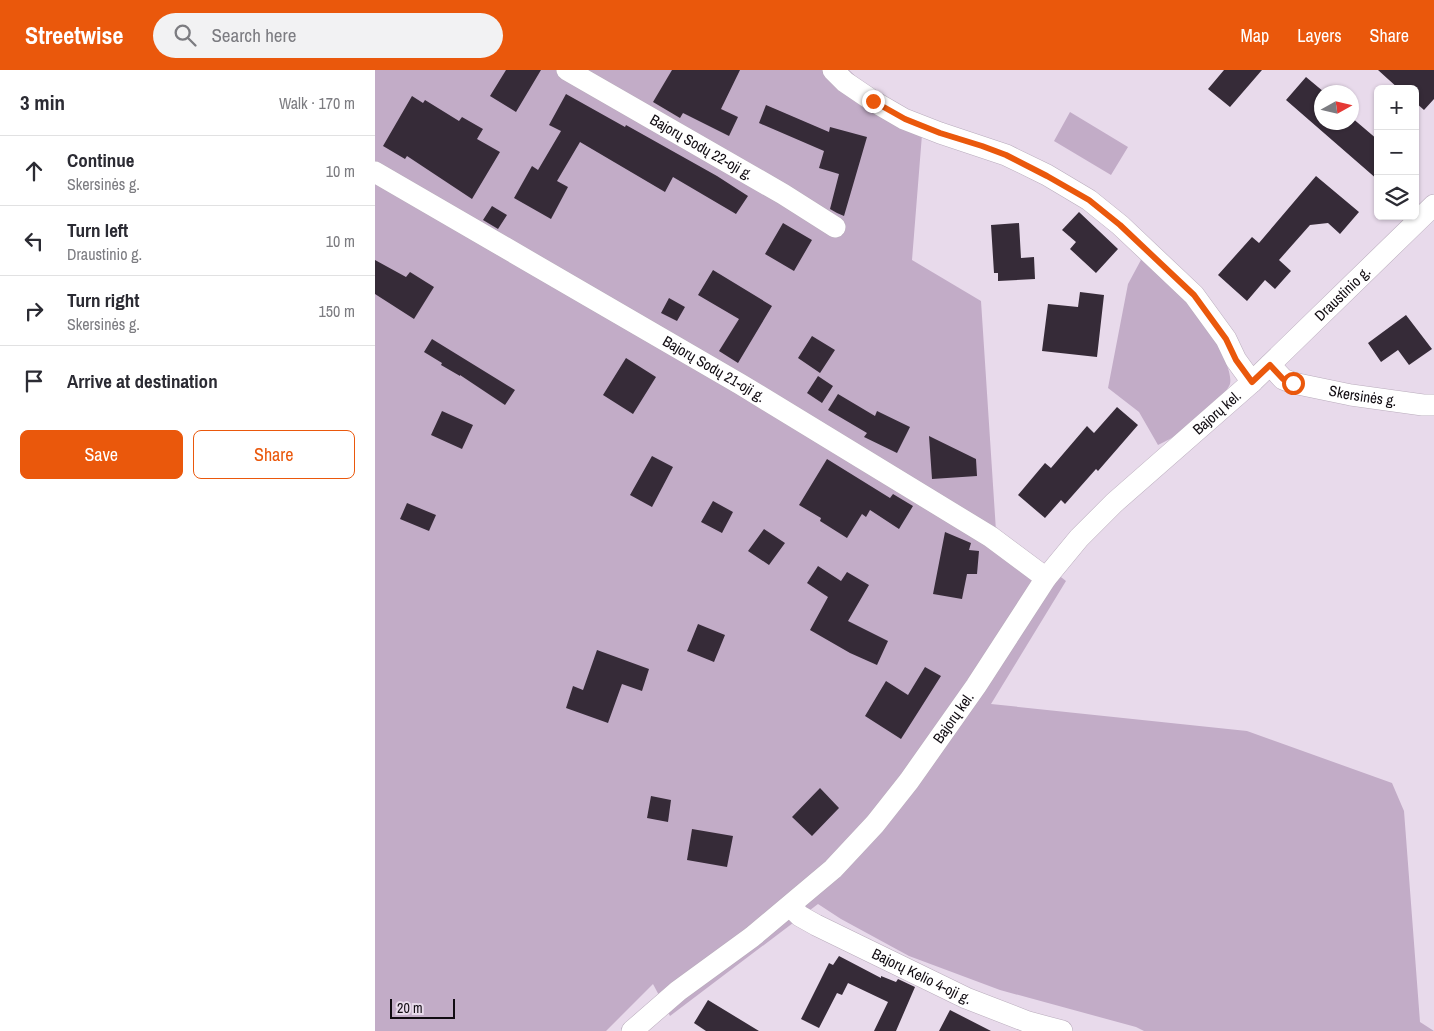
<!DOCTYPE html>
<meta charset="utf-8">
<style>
body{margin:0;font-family:"Archivo Narrow",sans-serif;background:#f2f2f3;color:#2b2b33}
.controls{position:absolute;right:15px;top:15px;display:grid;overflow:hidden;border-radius:8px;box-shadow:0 1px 4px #0004}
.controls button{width:45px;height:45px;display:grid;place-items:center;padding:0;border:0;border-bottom:1px solid #e1e1e2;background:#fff;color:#2b2b33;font:25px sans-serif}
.compass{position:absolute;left:939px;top:15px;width:45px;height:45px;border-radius:50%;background:#fff;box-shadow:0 1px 4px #0004;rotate:82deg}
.scale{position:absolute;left:15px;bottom:12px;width:65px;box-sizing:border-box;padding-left:5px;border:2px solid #110c12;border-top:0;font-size:14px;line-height:18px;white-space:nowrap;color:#110c12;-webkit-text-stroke:4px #e8daeb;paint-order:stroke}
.stop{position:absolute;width:15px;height:15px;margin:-11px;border:4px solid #ea580c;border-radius:50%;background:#fff}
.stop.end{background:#ea580c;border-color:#fff;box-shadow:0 1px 5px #0008}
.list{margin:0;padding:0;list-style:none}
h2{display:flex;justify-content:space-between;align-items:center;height:65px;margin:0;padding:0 20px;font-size:21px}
h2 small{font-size:16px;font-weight:400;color:#7c7c81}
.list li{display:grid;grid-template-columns:32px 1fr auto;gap:15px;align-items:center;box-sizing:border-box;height:70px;padding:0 20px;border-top:1px solid #e1e1e2}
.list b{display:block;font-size:19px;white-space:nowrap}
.list p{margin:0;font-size:16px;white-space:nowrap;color:#7c7c81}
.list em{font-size:16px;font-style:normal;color:#7c7c81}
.actions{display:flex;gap:10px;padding:15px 20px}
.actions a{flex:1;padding:11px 0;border:1px solid #ea580c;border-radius:8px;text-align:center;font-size:18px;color:#ea580c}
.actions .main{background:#ea580c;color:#fff}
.icon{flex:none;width:28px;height:28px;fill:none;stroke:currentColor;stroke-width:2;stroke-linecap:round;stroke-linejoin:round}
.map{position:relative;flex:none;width:1059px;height:961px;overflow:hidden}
header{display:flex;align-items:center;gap:30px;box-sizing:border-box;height:70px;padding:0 25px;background:#ea580c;color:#fff}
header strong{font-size:24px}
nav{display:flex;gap:28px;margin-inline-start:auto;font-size:18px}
.search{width:350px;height:45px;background:#f2f2f3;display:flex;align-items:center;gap:12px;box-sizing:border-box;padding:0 18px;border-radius:28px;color:#7c7c81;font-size:19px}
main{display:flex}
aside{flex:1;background:#fff}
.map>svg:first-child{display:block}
.green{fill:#c2acc7}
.building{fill:#362b38}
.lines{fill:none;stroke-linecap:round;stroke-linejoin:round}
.street-casing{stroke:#b9acbc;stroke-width:22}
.street{stroke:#fff;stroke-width:21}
.route{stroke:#ea580c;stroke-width:6}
.labels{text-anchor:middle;stroke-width:5;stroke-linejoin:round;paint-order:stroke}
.street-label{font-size:15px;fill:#110c12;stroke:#e8daeb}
</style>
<header>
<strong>Streetwise</strong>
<div class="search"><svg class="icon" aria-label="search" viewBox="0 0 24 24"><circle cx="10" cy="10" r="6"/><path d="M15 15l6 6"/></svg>Search here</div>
<nav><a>Map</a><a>Layers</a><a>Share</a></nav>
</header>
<main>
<aside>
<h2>3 min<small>Walk · 170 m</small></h2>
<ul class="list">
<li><svg class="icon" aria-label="ahead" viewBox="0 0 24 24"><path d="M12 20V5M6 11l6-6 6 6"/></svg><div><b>Continue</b><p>Skersinės g.</p></div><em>10 m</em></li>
<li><svg class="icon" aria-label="left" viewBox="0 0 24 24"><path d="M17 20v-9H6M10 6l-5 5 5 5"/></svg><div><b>Turn left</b><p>Draustinio g.</p></div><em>10 m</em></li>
<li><svg class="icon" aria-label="right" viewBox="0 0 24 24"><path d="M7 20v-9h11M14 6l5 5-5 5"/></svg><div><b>Turn right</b><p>Skersinės g.</p></div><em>150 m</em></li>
<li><svg class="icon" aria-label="arrive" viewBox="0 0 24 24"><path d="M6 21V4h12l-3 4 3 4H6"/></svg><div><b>Arrive at destination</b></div></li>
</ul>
<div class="actions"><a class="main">Save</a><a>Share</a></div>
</aside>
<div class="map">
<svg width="1059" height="961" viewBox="0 0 1059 961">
<rect width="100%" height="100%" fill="#e8daeb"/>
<!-- green -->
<path class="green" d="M 0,0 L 474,0 L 495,20 L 548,52 L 537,190 L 606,231 L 621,461 L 668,493 L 691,511 L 616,634 L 872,661 L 1017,713 L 1029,741 L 1045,952 L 1059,961 L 769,961 L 761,957 L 625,920 L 534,886 L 466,849 L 443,834 L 295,946 L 278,914 L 231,961 L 0,961 Z
M 695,42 L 753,77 L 736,105 L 679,71 Z
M 767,188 C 783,204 802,219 817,236 C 829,250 859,296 855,314 C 852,324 817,356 806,362 C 799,367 791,371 783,375 L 764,342 L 733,318 L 753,214 Z"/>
<!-- building -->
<path class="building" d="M 131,0 L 166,0 L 141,42 L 115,26 Z
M 297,0 L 365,0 L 346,39 L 363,47 L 354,66 L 308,43 L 305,48 L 278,32 Z
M 849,0 L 887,0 L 855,37 L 833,19 Z
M 1003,0 L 1059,0 L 1059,29 L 1049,40 L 1040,32 L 1040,19 L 1024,19 Z
M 931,7 L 949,22 L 946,22 L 946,52 L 976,52 L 976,47 L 1003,70 L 1003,110 L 911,30 Z
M 191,24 L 250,57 L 251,55 L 342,106 L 373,126 L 361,144 L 298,107 L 290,122 L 205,72 L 182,111 L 193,117 L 176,149 L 139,128 L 157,96 L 163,100 L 186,61 L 174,55 Z
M 37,26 L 48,33 L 50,30 L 84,51 L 87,47 L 108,59 L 102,69 L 125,82 L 97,129 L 32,86 L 30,89 L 8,76 Z
M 391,35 L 454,62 L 455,57 L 492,67 L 469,146 L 462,143 L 455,139 L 464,104 L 444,98 L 449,81 L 384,53 Z
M 941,106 L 984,142 L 965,164 L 953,153 L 935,155 L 904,190 L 916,201 L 900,219 L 890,210 L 872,231 L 843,205 L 877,167 L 884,173 Z
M 117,136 L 132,145 L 123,159 L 108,150 Z
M 704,142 L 743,179 L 721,203 L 695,179 L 701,172 L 687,160 Z
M 408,153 L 437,170 L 419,201 L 390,184 Z
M 644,153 L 646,188 L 659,187 L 660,209 L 623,211 L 623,203 L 619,203 L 616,155 Z
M 0,190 L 31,207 L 35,202 L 59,217 L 39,249 L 0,224 Z
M 338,200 L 397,236 L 363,293 L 344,281 L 364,249 L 323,225 Z
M 705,222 L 729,225 L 722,287 L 667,281 L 673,234 L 703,237 Z
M 294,228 L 310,237 L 302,251 L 286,243 Z
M 1031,245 L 1057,279 L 1034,295 L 1023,280 L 1006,292 L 993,273 Z
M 437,266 L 460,280 L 445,303 L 423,288 Z
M 57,269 L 140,320 L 130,335 L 85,305 L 85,306 L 66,295 L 67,293 L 49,282 Z
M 251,288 L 281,307 L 258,344 L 228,325 Z
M 443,306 L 458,316 L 447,333 L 432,323 Z
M 463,324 L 500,346 L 502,341 L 535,357 L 522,383 L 489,367 L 492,363 L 453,340 Z
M 742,337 L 763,355 L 723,401 L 721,399 L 690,434 L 686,430 L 670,448 L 643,425 L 670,393 L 676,398 L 712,356 L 719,363 Z
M 67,341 L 98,355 L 87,379 L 56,365 Z
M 554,366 L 601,389 L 602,406 L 557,409 Z
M 277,386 L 298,397 L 277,437 L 255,425 Z
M 452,389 L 515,428 L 518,424 L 538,436 L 524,459 L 495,440 L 491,447 L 487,444 L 472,468 L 445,451 L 446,448 L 424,435 Z
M 338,431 L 358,442 L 347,463 L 326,452 Z
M 32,433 L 61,445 L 54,461 L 25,449 Z
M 389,459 L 410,473 L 394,495 L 373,481 Z
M 570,462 L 596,473 L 594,480 L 604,481 L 602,504 L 592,504 L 587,529 L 558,524 Z
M 443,496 L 466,511 L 472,502 L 494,515 L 473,551 L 513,571 L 502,595 L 475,583 L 435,560 L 453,527 L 432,513 Z
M 323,554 L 350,565 L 339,592 L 312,581 Z
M 222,580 L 274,599 L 267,621 L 247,614 L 233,653 L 191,638 L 198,616 L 208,620 Z
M 550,597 L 566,606 L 526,669 L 490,646 L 511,611 L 533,625 Z
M 445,718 L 464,738 L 437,766 L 417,747 Z
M 276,726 L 296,730 L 293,752 L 272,748 Z
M 317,759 L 358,766 L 352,797 L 312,790 Z
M 464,886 L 506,908 L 506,906 L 521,912 L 523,909 L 540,917 L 521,961 L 499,961 L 513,932 L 473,913 L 467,925 L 462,923 L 444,958 L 426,949 L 454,893 L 458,895 Z
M 333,930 L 384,961 L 331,961 L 319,953 Z
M 575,940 L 616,961 L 564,961 Z"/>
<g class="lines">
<defs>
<g id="street">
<path id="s1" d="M 192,0 L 408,124 L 460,157"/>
<path d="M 458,0 L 470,12 L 498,31 L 529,49 L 565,63 L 631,85 L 672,105 L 714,130 L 745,155 L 819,225 L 851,269 L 861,290 L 877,312"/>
<path id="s2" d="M 0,102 L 365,314 L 616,467 L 671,508"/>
<path id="s3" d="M 895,295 L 908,309 L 918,313 L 976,325 L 1048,335 L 1059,335"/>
<path id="s4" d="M 415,836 L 425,846 L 441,855 L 591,928 L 653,952 L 687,961"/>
<path id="s5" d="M 257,961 L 303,921 L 377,867 L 458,799 L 500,754 L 534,711 L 601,616 L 671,508 L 704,468 L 739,433 L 877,312 L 1059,135"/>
</g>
</defs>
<!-- street casing -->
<use href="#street" class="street-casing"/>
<!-- street -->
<use href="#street" class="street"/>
</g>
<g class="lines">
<!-- route -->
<path class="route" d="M 498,31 L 530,49 L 565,63 L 607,76 L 631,85 L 672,106 L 714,130 L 745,155 L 819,225 L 851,269 L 861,290 L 877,312 L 895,295 L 908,309 L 918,313"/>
</g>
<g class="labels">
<!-- street labels -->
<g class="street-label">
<text dy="5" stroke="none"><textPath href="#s1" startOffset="155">Bajorų Sodų 22-oji g.</textPath></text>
<text dy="5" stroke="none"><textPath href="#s5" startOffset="1031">Draustinio g.</textPath></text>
<text dy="5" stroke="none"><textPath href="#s2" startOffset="392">Bajorų Sodų 21-oji g.</textPath></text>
<text dy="5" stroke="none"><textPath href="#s3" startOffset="101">Skersinės g.</textPath></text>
<text dy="5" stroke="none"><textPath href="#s5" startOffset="858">Bajorų kel.</textPath></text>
<text dy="5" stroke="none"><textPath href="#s5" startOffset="452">Bajorų kel.</textPath></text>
<text dy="5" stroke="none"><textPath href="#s4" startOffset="150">Bajorų Kelio 4-oji g.</textPath></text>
</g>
</g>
</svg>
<div class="controls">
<button>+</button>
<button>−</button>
<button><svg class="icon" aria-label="layers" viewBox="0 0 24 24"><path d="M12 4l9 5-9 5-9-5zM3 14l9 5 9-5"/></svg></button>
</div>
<svg class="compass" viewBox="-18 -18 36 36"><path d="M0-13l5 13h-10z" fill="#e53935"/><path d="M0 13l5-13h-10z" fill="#7c7c81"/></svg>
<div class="scale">20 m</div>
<div class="stop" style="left:918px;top:313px"></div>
<div class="stop end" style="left:498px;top:31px"></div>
</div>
</main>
